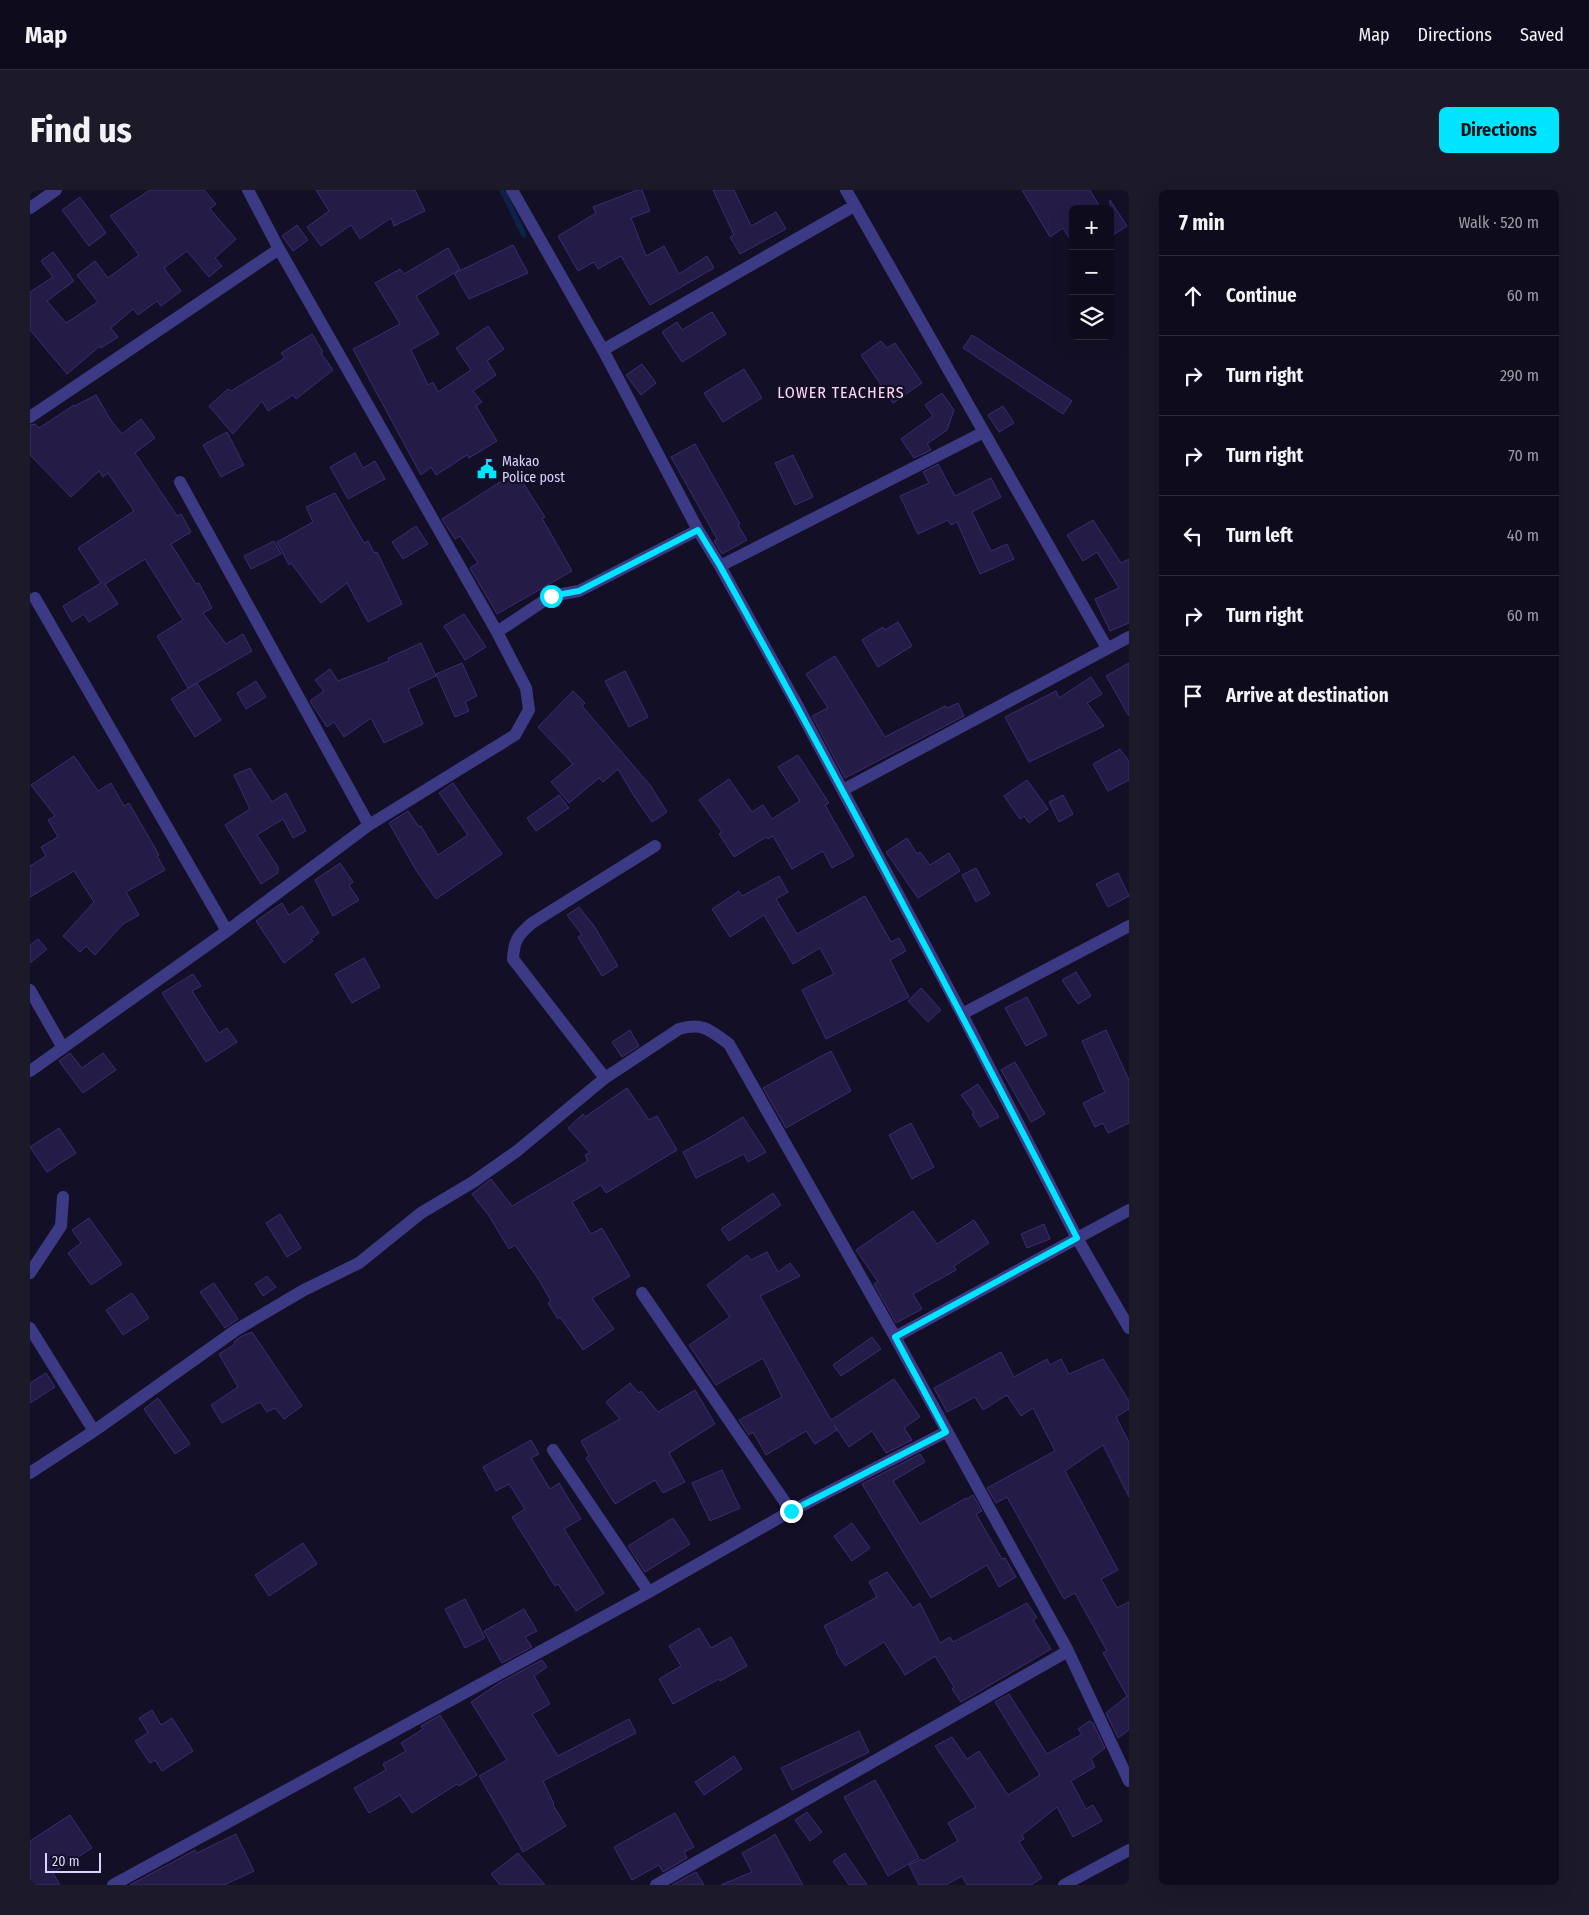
<!DOCTYPE html>
<meta charset="utf-8">
<style>
body{margin:0;font-family:"Fira Sans Condensed",sans-serif;background:#1c1929;color:#f1f3f6}
.controls{position:absolute;right:15px;top:15px;display:grid;overflow:hidden;border-radius:8px;box-shadow:0 5px 20px #0002}
.controls button{width:45px;height:45px;display:grid;place-items:center;padding:0;border:0;border-bottom:1px solid #2e2b3b;background:#0e0b1c;color:#f1f3f6;font:25px sans-serif}
.scale{position:absolute;left:15px;bottom:12px;width:56px;box-sizing:border-box;padding-left:5px;border:2px solid #d9d4ff;border-top:0;font-size:14px;line-height:18px;white-space:nowrap;color:#d9d4ff;-webkit-text-stroke:4px #130f26;paint-order:stroke}
.stop{position:absolute;width:15px;height:15px;margin:-11px;border:4px solid #00e5ff;border-radius:50%;background:#fff}
.stop.end{background:#00e5ff;border-color:#fff;box-shadow:0 1px 5px #0008}
.list{margin:0;padding:0;list-style:none}
h2{display:flex;justify-content:space-between;align-items:center;height:65px;margin:0;padding:0 20px;font-size:21px}
h2 small{font-size:16px;font-weight:400;color:#9b9ba3}
.list li{display:grid;grid-template-columns:32px 1fr auto;gap:15px;align-items:center;box-sizing:border-box;height:80px;padding:0 20px;border-top:1px solid #2e2b3b}
.list b{display:block;font-size:19px;white-space:nowrap}
.list em{font-size:16px;font-style:normal;color:#9b9ba3}
.icon{flex:none;width:28px;height:28px;fill:none;stroke:currentColor;stroke-width:2;stroke-linecap:round;stroke-linejoin:round}
.map{position:relative;flex:none;width:1099px;height:1695px;overflow:hidden;border-radius:8px}
header{display:flex;align-items:center;gap:30px;box-sizing:border-box;height:70px;padding:0 25px;background:#0e0b1c;border-bottom:1px solid #2e2b3b}
header strong{font-size:24px}
nav{display:flex;gap:28px;margin-inline-start:auto;font-size:18px}
.intro{display:flex;align-items:center;justify-content:space-between;box-sizing:border-box;height:120px;padding:0 30px}
h1{margin:0;font-size:35px}
.button{padding:12px 22px;border-radius:8px;background:#00e5ff;color:#111;font-size:18px;font-weight:700}
main{display:flex;gap:30px;padding:0 30px}
aside{flex:1;background:#0e0b1c;border-radius:8px;box-shadow:0 5px 20px #0002}
.map>svg:first-child{display:block}
.lines{fill:none;stroke-linecap:round;stroke-linejoin:round}
.stream{stroke:#0c2248;stroke-width:5.5}
.building{fill:#241b47;stroke:#3b2d73}
.minor{stroke:#3d3a85;stroke-width:12}
.route{stroke:#00e5ff;stroke-width:6}
.labels{text-anchor:middle;stroke-width:4.5;stroke-linejoin:round;paint-order:stroke}
.poi-label{font-size:14px;fill:#d9d4ff;stroke:#130f26;text-anchor:start}
.quarter-label{font-size:16px;letter-spacing:1px;fill:#ffd6f0;stroke:#130f26}
</style>
<header>
<strong>Map</strong>
<nav><a>Map</a><a>Directions</a><a>Saved</a></nav>
</header>
<div class="intro"><h1>Find us</h1><a class="button">Directions</a></div>
<main>
<div class="map">
<svg width="1099" height="1695" viewBox="0 0 1099 1695">
<rect width="100%" height="100%" fill="#130f26"/>
<g class="lines">
<!-- stream -->
<path class="stream" d="M 472,0 L 494,45"/>
</g>
<!-- building -->
<path class="building" d="M 120,0 L 174,0 L 186,14 L 180,19 L 206,49 L 185,68 L 192,76 L 179,87 L 157,61 L 134,78 L 151,101 L 131,116 L 127,111 L 108,125 L 103,119 L 81,138 L 88,147 L 71,158 L 70,156 L 37,184 L 0,140 L 0,102 L 23,87 L 11,71 L 23,62 L 44,91 L 17,111 L 36,133 L 68,112 L 47,85 L 65,71 L 78,88 L 109,65 L 80,26 Z
M 286,0 L 385,0 L 395,21 L 364,36 L 361,28 L 330,49 L 321,35 L 291,56 L 277,37 L 299,21 Z
M 607,0 L 612,0 L 620,21 L 601,28 L 616,66 L 634,56 L 649,84 L 677,66 L 684,78 L 620,115 L 591,66 L 568,79 L 564,72 L 548,81 L 528,46 L 566,23 L 563,17 Z
M 683,0 L 704,0 L 721,36 L 746,22 L 756,39 L 710,64 L 700,47 L 704,45 Z
M 992,0 L 1060,0 L 1071,19 L 1043,19 L 1043,54 L 1033,38 L 1020,47 Z
M 50,7 L 76,43 L 59,56 L 32,20 Z
M 1080,10 L 1097,36 L 1080,47 Z
M 267,35 L 278,50 L 263,61 L 252,46 Z
M 483,55 L 498,83 L 439,109 L 424,83 L 386,106 L 409,144 L 381,160 L 398,195 L 403,192 L 408,202 L 441,180 L 426,158 L 458,136 L 474,159 L 457,171 L 466,185 L 443,201 L 452,212 L 446,216 L 467,251 L 439,268 L 437,265 L 406,285 L 401,277 L 391,285 L 323,159 L 370,134 L 345,93 L 370,79 L 374,84 L 418,58 L 430,79 L 425,83 Z
M 682,122 L 696,144 L 652,172 L 632,142 L 647,132 L 652,140 Z
M 282,144 L 293,162 L 291,163 L 303,180 L 266,209 L 263,205 L 238,221 L 232,211 L 203,244 L 179,216 L 198,199 L 201,201 L 255,168 L 251,163 Z
M 942,145 L 1042,211 L 1033,224 L 933,158 Z
M 851,151 L 857,158 L 865,153 L 892,193 L 863,213 L 831,165 Z
M 612,174 L 626,193 L 611,205 L 596,185 Z
M 714,179 L 732,208 L 693,232 L 674,203 Z
M 912,203 L 924,220 L 917,240 L 897,254 L 901,260 L 884,268 L 871,249 L 903,226 L 895,215 Z
M 66,205 L 80,229 L 92,244 L 111,229 L 125,248 L 105,263 L 147,326 L 151,324 L 161,342 L 141,354 L 166,394 L 169,393 L 182,418 L 173,423 L 196,454 L 213,444 L 222,461 L 158,498 L 127,446 L 153,430 L 115,369 L 75,394 L 88,414 L 59,432 L 54,424 L 42,432 L 33,416 L 71,393 L 48,358 L 104,321 L 78,283 L 73,287 L 69,281 L 41,307 L 0,265 L 0,235 L 5,234 L 9,238 L 44,215 L 45,216 Z
M 973,216 L 984,233 L 969,242 L 958,225 Z
M 197,242 L 214,275 L 191,287 L 173,255 Z
M 665,254 L 710,334 L 708,335 L 717,350 L 692,364 L 684,351 L 687,349 L 641,267 Z
M 325,263 L 333,278 L 345,271 L 355,289 L 318,309 L 300,277 Z
M 763,265 L 783,307 L 765,315 L 745,273 Z
M 908,274 L 925,306 L 961,288 L 971,307 L 942,322 L 961,361 L 977,354 L 984,369 L 950,384 L 927,332 L 921,335 L 918,330 L 888,344 L 870,306 L 899,293 L 893,282 Z
M 486,282 L 515,327 L 512,328 L 542,381 L 467,424 L 440,378 L 448,373 L 430,346 L 425,349 L 412,329 Z
M 305,303 L 334,353 L 338,351 L 344,363 L 347,362 L 372,414 L 338,432 L 317,393 L 291,413 L 261,373 L 259,375 L 247,352 L 283,332 L 276,317 Z
M 1063,330 L 1091,373 L 1099,369 L 1099,433 L 1080,441 L 1065,409 L 1089,398 L 1067,362 L 1053,371 L 1037,345 Z
M 386,336 L 398,354 L 373,369 L 362,352 Z
M 244,351 L 251,364 L 221,379 L 214,366 Z
M 434,424 L 456,457 L 435,470 L 414,436 Z
M 868,432 L 882,456 L 848,477 L 832,450 L 853,437 L 855,440 Z
M 391,453 L 406,486 L 378,499 L 393,534 L 354,553 L 341,528 L 314,547 L 304,532 L 297,537 L 280,511 L 294,501 L 285,490 L 300,479 L 308,491 L 359,471 L 358,468 Z
M 805,466 L 855,547 L 915,516 L 917,518 L 928,513 L 934,526 L 815,588 L 782,526 L 798,518 L 776,484 Z
M 432,473 L 447,506 L 435,512 L 439,521 L 425,527 L 406,484 Z
M 1099,473 L 1099,526 L 1076,486 Z
M 595,481 L 618,527 L 599,537 L 575,491 Z
M 1061,487 L 1072,504 L 1057,513 L 1074,536 L 999,572 L 975,527 L 1026,501 L 1029,508 Z
M 226,491 L 236,507 L 216,519 L 207,503 Z
M 167,493 L 191,530 L 165,547 L 141,509 Z
M 543,501 L 555,513 L 552,516 L 620,595 L 637,622 L 622,632 L 604,606 L 588,579 L 573,592 L 569,588 L 539,613 L 521,592 L 543,574 L 508,537 Z
M 1090,559 L 1099,571 L 1099,590 L 1078,601 L 1063,574 Z
M 768,565 L 799,613 L 795,615 L 824,666 L 802,678 L 793,661 L 762,679 L 743,646 L 738,649 L 736,647 L 704,667 L 689,644 L 692,642 L 669,610 L 699,589 L 722,622 L 733,615 L 742,629 L 770,611 L 748,577 Z
M 44,566 L 68,601 L 81,593 L 94,616 L 99,613 L 129,665 L 127,666 L 135,680 L 96,702 L 109,725 L 93,734 L 65,765 L 56,756 L 50,762 L 33,746 L 64,712 L 44,681 L 0,707 L 0,676 L 16,666 L 11,657 L 28,647 L 18,630 L 25,626 L 1,595 Z
M 220,578 L 242,612 L 256,603 L 276,641 L 263,648 L 253,629 L 227,645 L 248,677 L 248,683 L 231,694 L 195,635 L 220,619 L 204,585 Z
M 997,590 L 1018,619 L 999,633 L 994,626 L 990,629 L 974,606 Z
M 423,593 L 472,664 L 406,709 L 386,680 L 359,633 L 378,621 L 389,637 L 391,636 L 408,665 L 438,645 L 409,603 Z
M 529,605 L 539,618 L 506,641 L 497,628 Z
M 1033,605 L 1043,624 L 1029,632 L 1019,612 Z
M 877,648 L 887,664 L 890,662 L 900,675 L 919,663 L 930,681 L 888,708 L 856,662 Z
M 310,673 L 323,692 L 319,695 L 329,710 L 303,726 L 285,690 Z
M 946,678 L 960,704 L 946,712 L 932,685 Z
M 1088,683 L 1099,706 L 1078,717 L 1066,694 Z
M 749,686 L 758,702 L 746,709 L 767,744 L 835,706 L 861,752 L 869,748 L 876,761 L 860,770 L 879,807 L 796,849 L 772,800 L 804,784 L 790,758 L 763,774 L 734,725 L 700,747 L 682,719 L 709,701 L 712,706 Z
M 252,713 L 259,725 L 272,716 L 289,743 L 281,749 L 283,751 L 254,773 L 226,731 Z
M 549,717 L 564,736 L 588,776 L 572,786 L 548,747 L 552,745 L 537,725 Z
M 8,749 L 17,759 L 0,773 L 0,755 Z
M 334,768 L 350,797 L 322,813 L 305,784 Z
M 1046,782 L 1061,806 L 1048,814 L 1032,790 Z
M 163,784 L 171,796 L 162,801 L 189,843 L 197,838 L 207,852 L 176,872 L 132,803 Z
M 891,798 L 911,820 L 898,832 L 878,811 Z
M 997,807 L 1017,845 L 996,856 L 975,818 Z
M 600,840 L 609,856 L 592,867 L 582,852 Z
M 1076,840 L 1099,890 L 1099,933 L 1078,943 L 1073,933 L 1065,937 L 1053,913 L 1075,902 L 1052,851 Z
M 801,861 L 821,901 L 756,938 L 733,898 Z
M 40,863 L 52,878 L 73,863 L 86,880 L 53,903 L 29,871 Z
M 985,872 L 1015,924 L 1001,932 L 971,880 Z
M 948,894 L 969,927 L 950,937 L 942,924 L 944,923 L 931,905 Z
M 597,898 L 619,930 L 627,926 L 647,960 L 576,1003 L 571,995 L 542,1012 L 561,1044 L 572,1038 L 600,1086 L 562,1108 L 584,1139 L 553,1160 L 530,1127 L 528,1129 L 518,1113 L 521,1111 L 509,1090 L 485,1055 L 479,1059 L 459,1026 L 442,1004 L 461,989 L 482,1016 L 558,971 L 555,965 L 560,963 L 538,938 L 553,924 L 555,927 Z
M 713,927 L 736,962 L 718,972 L 714,964 L 666,988 L 653,962 L 679,948 Z
M 881,933 L 904,977 L 882,989 L 859,945 Z
M 29,938 L 46,963 L 17,982 L 0,957 Z
M 743,1003 L 751,1015 L 699,1051 L 691,1039 Z
M 883,1021 L 907,1054 L 944,1030 L 959,1053 L 924,1076 L 926,1080 L 883,1104 L 892,1119 L 866,1133 L 844,1094 L 848,1092 L 826,1060 Z
M 250,1024 L 271,1058 L 257,1067 L 236,1033 Z
M 59,1028 L 92,1074 L 61,1095 L 38,1063 L 51,1053 L 42,1040 Z
M 1014,1034 L 1020,1049 L 997,1058 L 991,1044 Z
M 737,1062 L 748,1082 L 760,1073 L 770,1086 L 730,1106 L 801,1230 L 864,1189 L 890,1227 L 874,1238 L 882,1250 L 856,1263 L 842,1241 L 819,1257 L 804,1235 L 807,1240 L 785,1254 L 776,1241 L 736,1265 L 723,1242 L 719,1245 L 709,1230 L 752,1207 L 733,1168 L 686,1195 L 659,1155 L 700,1127 L 677,1095 L 717,1065 L 721,1070 Z
M 237,1086 L 246,1097 L 233,1106 L 225,1094 Z
M 184,1093 L 208,1129 L 195,1138 L 170,1102 Z
M 102,1103 L 119,1128 L 93,1145 L 76,1120 Z
M 222,1142 L 272,1216 L 254,1229 L 245,1218 L 237,1222 L 230,1212 L 192,1233 L 181,1215 L 208,1197 L 189,1164 L 205,1154 L 204,1152 L 210,1147 Z
M 842,1147 L 851,1159 L 811,1186 L 803,1175 Z
M 971,1162 L 984,1187 L 1017,1169 L 1020,1175 L 1031,1169 L 1039,1184 L 1073,1169 L 1099,1211 L 1099,1219 L 1086,1227 L 1099,1252 L 1099,1307 L 1073,1255 L 1035,1281 L 1088,1380 L 1071,1389 L 1087,1418 L 1099,1412 L 1099,1540 L 1088,1548 L 1076,1523 L 1097,1506 L 1073,1463 L 1077,1461 L 1045,1403 L 1034,1409 L 977,1307 L 966,1313 L 957,1298 L 1025,1261 L 1003,1218 L 991,1226 L 977,1205 L 953,1220 L 945,1207 L 917,1222 L 904,1198 Z
M 16,1183 L 25,1197 L 0,1213 L 0,1193 Z
M 600,1193 L 609,1203 L 611,1201 L 628,1222 L 665,1200 L 685,1234 L 639,1263 L 655,1292 L 633,1303 L 625,1290 L 585,1314 L 556,1268 L 559,1266 L 551,1251 L 590,1229 L 576,1212 Z
M 128,1208 L 160,1254 L 145,1264 L 114,1219 Z
M 501,1250 L 509,1264 L 501,1268 L 520,1299 L 529,1293 L 551,1329 L 534,1339 L 574,1403 L 546,1421 L 528,1394 L 525,1396 L 482,1327 L 495,1319 L 479,1294 L 466,1301 L 453,1277 Z
M 890,1264 L 895,1272 L 863,1291 L 890,1334 L 936,1308 L 937,1309 L 943,1305 L 952,1321 L 946,1324 L 972,1369 L 975,1368 L 986,1387 L 969,1397 L 957,1375 L 901,1408 L 832,1294 Z
M 692,1280 L 710,1318 L 680,1331 L 662,1293 Z
M 643,1328 L 660,1354 L 615,1382 L 598,1356 Z
M 822,1333 L 840,1358 L 822,1371 L 804,1346 Z
M 273,1353 L 287,1374 L 239,1406 L 225,1385 Z
M 857,1382 L 883,1418 L 890,1413 L 910,1453 L 920,1447 L 923,1452 L 997,1413 L 1007,1428 L 1003,1430 L 1021,1459 L 931,1512 L 922,1499 L 924,1497 L 905,1466 L 875,1485 L 854,1452 L 815,1476 L 806,1462 L 807,1461 L 794,1436 L 847,1407 L 839,1392 Z
M 435,1409 L 455,1448 L 435,1458 L 415,1419 Z
M 494,1419 L 507,1441 L 495,1447 L 502,1457 L 472,1473 L 454,1441 Z
M 669,1438 L 681,1458 L 701,1447 L 717,1476 L 690,1491 L 689,1489 L 643,1514 L 629,1489 L 651,1476 L 639,1456 Z
M 512,1470 L 517,1477 L 504,1486 L 520,1514 L 502,1524 L 528,1566 L 599,1529 L 606,1543 L 513,1591 L 524,1614 L 523,1615 L 536,1636 L 493,1662 L 449,1586 L 477,1570 L 441,1512 L 469,1493 Z
M 979,1504 L 1017,1564 L 1052,1544 L 1048,1539 L 1059,1531 L 1063,1533 L 1075,1558 L 1061,1569 L 1065,1577 L 1041,1591 L 1056,1619 L 1063,1615 L 1072,1631 L 1043,1647 L 1027,1617 L 992,1645 L 994,1649 L 989,1652 L 1012,1688 L 1001,1695 L 937,1695 L 932,1686 L 916,1695 L 889,1695 L 879,1675 L 892,1669 L 893,1671 L 928,1651 L 918,1633 L 946,1617 L 905,1556 L 922,1547 L 937,1569 L 949,1561 L 978,1605 L 1010,1585 L 965,1512 Z
M 122,1520 L 131,1535 L 142,1528 L 163,1561 L 132,1581 L 125,1570 L 120,1573 L 105,1551 L 118,1543 L 109,1528 Z
M 410,1525 L 447,1585 L 429,1596 L 427,1594 L 382,1623 L 370,1605 L 339,1623 L 324,1598 L 356,1580 L 353,1574 L 376,1561 L 371,1553 L 393,1539 L 391,1536 Z
M 829,1541 L 839,1562 L 762,1600 L 751,1578 Z
M 704,1566 L 712,1579 L 674,1605 L 665,1592 Z
M 845,1590 L 889,1668 L 858,1686 L 814,1607 Z
M 777,1622 L 792,1642 L 780,1651 L 765,1630 Z
M 645,1623 L 664,1657 L 654,1662 L 657,1668 L 633,1682 L 629,1675 L 602,1690 L 584,1657 Z
M 40,1625 L 62,1658 L 23,1683 L 30,1695 L 0,1695 L 0,1651 Z
M 206,1644 L 224,1681 L 194,1695 L 100,1695 L 165,1660 L 167,1663 Z
M 745,1644 L 773,1695 L 691,1695 L 722,1682 L 712,1663 L 738,1649 Z
M 488,1663 L 515,1695 L 470,1695 L 461,1684 Z
M 815,1663 L 837,1695 L 819,1695 L 803,1671 Z
M 666,1682 L 674,1695 L 642,1695 Z"/>
<g class="lines">
<!-- minor -->
<path class="minor" d="M 482,0 L 573,160 L 668,340 L 690,376 L 766,513 L 932,824 L 1047,1048 L 1099,1138
M 816,0 L 1077,458
M 0,18 L 26,0
M 573,160 L 824,16
M 0,227 L 249,59
M 150,292 L 339,635
M 690,376 L 954,242
M 5,408 L 197,741
M 467,442 L 521,406 L 549,401 L 668,340
M 813,600 L 1099,447
M 0,800 L 33,858
M 932,824 L 1099,736
M 0,881 L 197,741 L 339,635 L 485,545 L 499,520 L 496,498 L 467,442 L 249,59 L 218,0
M 575,888 L 483,769 C 484,750 488,745 502,733 L 625,656
M 1099,1020 L 865,1147 L 1038,1461 L 1099,1591
M 0,1083 L 31,1036 L 33,1007
M 612,1103 L 761,1321
M 0,1138 L 64,1241
M 523,1260 L 619,1402
M 0,1283 L 64,1241 L 206,1140 L 274,1100 L 329,1073 L 391,1023 L 443,992 L 487,961 L 575,888 L 649,839 C 672,832 680,840 699,854 L 865,1147
M 83,1695 L 619,1402 L 761,1321 L 916,1242
M 626,1695 L 1038,1461
M 1034,1695 L 1099,1660"/>
</g>
<g class="lines">
<!-- route -->
<path class="route" d="M 521,406 L 549,401 L 668,340 L 690,376 C 813,598 931,822 1047,1048 L 865,1147 L 916,1242 L 761,1321"/>
</g>
<!-- icons -->
<defs>
<symbol id="civic-bare" viewBox="-9 -9 18 18"><path d="M-.6-6.5H3V-4.5H.6V-3L4-1V1h2V6H-6V1h2V-1L-.6-3ZM-1.2 2.5V6h2.4V2.5Z" fill="#00e5ff" stroke="#130f26" stroke-width="2.5" paint-order="stroke"/></symbol>
</defs>
<g fill-rule="evenodd">
<use href="#civic-bare" x="443" y="265" width="28" height="28"/>
</g>
<g class="labels">
<!-- poi labels -->
<g class="poi-label">
<text x="472" y="276">Makao<tspan x="472" dy="16">Police post</tspan></text>
</g>
<!-- quarter labels -->
<g class="quarter-label">
<text x="811" y="208">LOWER TEACHERS</text>
</g>
</g>
</svg>
<div class="controls">
<button>+</button>
<button>−</button>
<button><svg class="icon" aria-label="layers" viewBox="0 0 24 24"><path d="M12 4l9 5-9 5-9-5zM3 14l9 5 9-5"/></svg></button>
</div>
<div class="scale">20 m</div>
<div class="stop" style="left:521px;top:406px"></div>
<div class="stop end" style="left:761px;top:1321px"></div>
</div>
<aside>
<h2>7 min<small>Walk · 520 m</small></h2>
<ul class="list">
<li><svg class="icon" aria-label="ahead" viewBox="0 0 24 24"><path d="M12 20V5M6 11l6-6 6 6"/></svg><div><b>Continue</b></div><em>60 m</em></li>
<li><svg class="icon" aria-label="right" viewBox="0 0 24 24"><path d="M7 20v-9h11M14 6l5 5-5 5"/></svg><div><b>Turn right</b></div><em>290 m</em></li>
<li><svg class="icon" aria-label="right" viewBox="0 0 24 24"><path d="M7 20v-9h11M14 6l5 5-5 5"/></svg><div><b>Turn right</b></div><em>70 m</em></li>
<li><svg class="icon" aria-label="left" viewBox="0 0 24 24"><path d="M17 20v-9H6M10 6l-5 5 5 5"/></svg><div><b>Turn left</b></div><em>40 m</em></li>
<li><svg class="icon" aria-label="right" viewBox="0 0 24 24"><path d="M7 20v-9h11M14 6l5 5-5 5"/></svg><div><b>Turn right</b></div><em>60 m</em></li>
<li><svg class="icon" aria-label="arrive" viewBox="0 0 24 24"><path d="M6 21V4h12l-3 4 3 4H6"/></svg><div><b>Arrive at destination</b></div></li>
</ul>
</aside>
</main>
